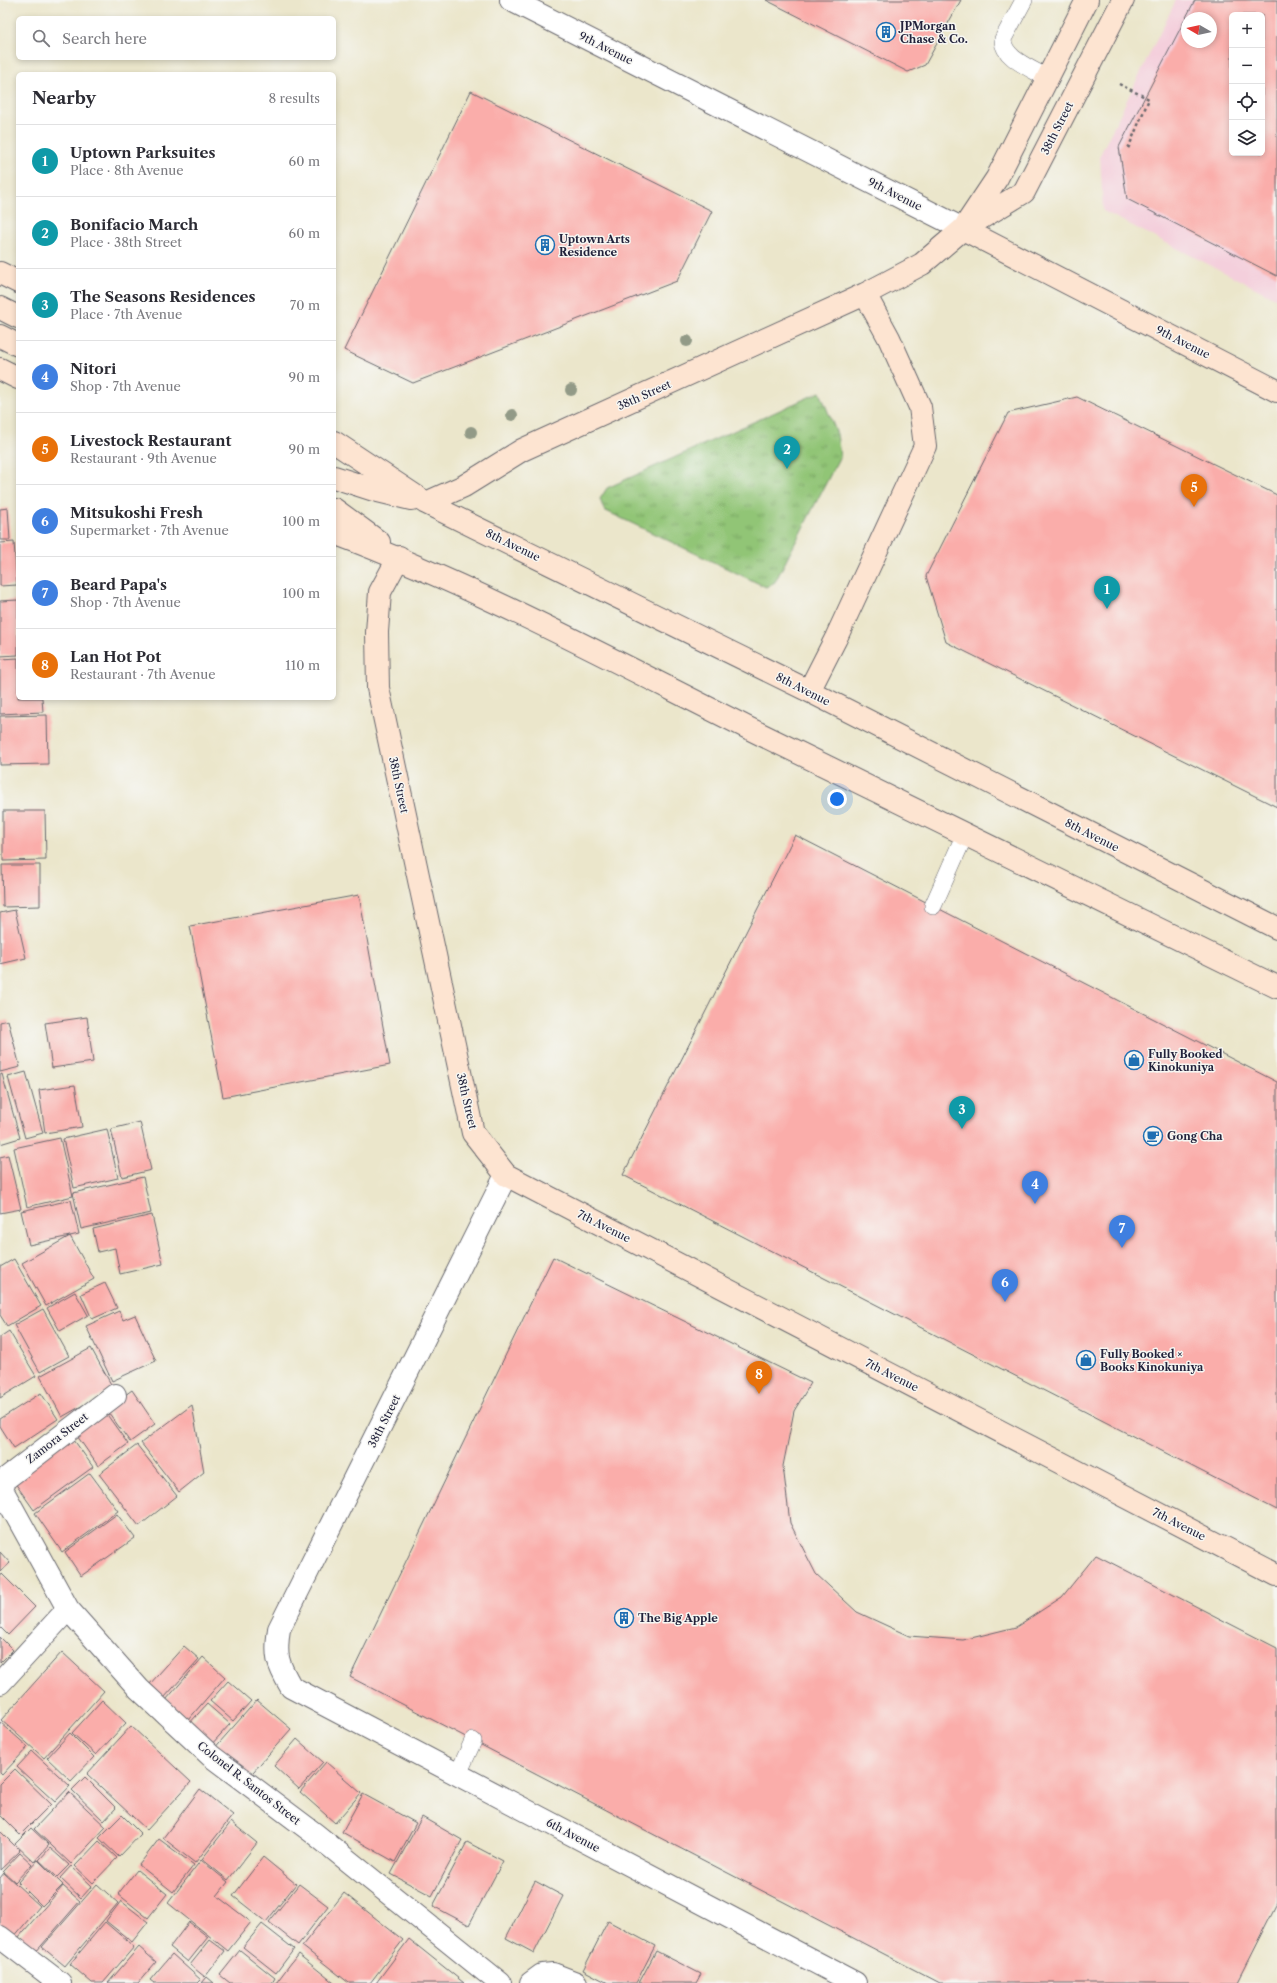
<!DOCTYPE html>
<meta charset="utf-8">
<style>
body{margin:0;font-family:"Libre Caslon Text",serif;background:#f2f2f3;color:#2b2b33}
.controls{position:absolute;right:12px;top:12px;display:grid;overflow:hidden;border-radius:6px;box-shadow:0 2px 6px #0003}
.controls button{width:36px;height:36px;display:grid;place-items:center;padding:0;border:0;border-bottom:1px solid #e1e1e2;background:#fff;color:#2b2b33;font:20px sans-serif}
.compass{position:absolute;left:1181px;top:12px;width:36px;height:36px;border-radius:50%;background:#fff;box-shadow:0 2px 6px #0003;rotate:279deg}
.you{position:absolute;left:837px;top:799px;width:14px;height:14px;margin:-10px;border:3px solid #fff;border-radius:50%;background:#1a73e8;box-shadow:0 0 0 6px #1a73e833}
.badge{display:grid;place-items:center;width:26px;height:26px;border-radius:50%;background:#ea580c;color:#fff;font-size:13px;font-weight:700}
.pin{position:absolute;translate:-50% -33px;filter:drop-shadow(0 1px 2px #0008)}
.pin::after{content:'';position:absolute;top:21px;width:14px;height:12px;background:inherit;clip-path:polygon(0 0,100% 0,50% 100%)}
.list{margin:0;padding:0;list-style:none}
h2{display:flex;justify-content:space-between;align-items:center;height:52px;margin:0;padding:0 16px;font-size:17px}
h2 small{font-size:13px;font-weight:400;color:#7c7c81}
.list li{display:grid;grid-template-columns:26px 1fr auto;gap:12px;align-items:center;box-sizing:border-box;height:72px;padding:0 16px;border-top:1px solid #e1e1e2}
.list b{display:block;font-size:15px;white-space:nowrap}
.list p{margin:0;font-size:13px;white-space:nowrap;color:#7c7c81}
.list em{font-size:13px;font-style:normal;color:#7c7c81}
.icon{flex:none;width:22px;height:22px;fill:none;stroke:currentColor;stroke-width:2;stroke-linecap:round;stroke-linejoin:round}
.map{position:relative;flex:none;width:1277px;height:1983px;overflow:hidden}
.search{position:absolute;background:#fff;box-shadow:0 2px 6px #0003;left:16px;top:16px;width:320px;height:44px;display:flex;align-items:center;gap:10px;box-sizing:border-box;padding:0 14px;border-radius:6px;color:#7c7c81;font-size:15px}
.panel{position:absolute;background:#fff;box-shadow:0 2px 6px #0003;left:16px;top:72px;width:320px;height:628px;border-radius:6px}
.map>svg:first-child{display:block}
.built{fill:#f4cfdc;fill-rule:evenodd}
.grass{fill:url(#grass-tufts);stroke:#5a7458}
.building{fill:#faadaa;fill-rule:evenodd}
.lines{fill:none;stroke-linecap:round;stroke-linejoin:round}
.lane-casing{stroke:#68676d;stroke-width:18}
.street-casing{stroke:#68676d;stroke-width:24}
.secondary-casing{stroke:#68676d;stroke-width:24}
.path{stroke:#68676d;stroke-width:2.5;stroke-dasharray:3 3;stroke-linecap:butt}
.lane{stroke:#fff;stroke-width:17}
.street{stroke:#fff;stroke-width:22}
.secondary{stroke:#fde4d1;stroke-width:22}
.tree{fill:#929a87}
.labels{text-anchor:middle;stroke-width:3;stroke-linejoin:round;paint-order:stroke}
.poi-label{font-size:11px;font-weight:bold;fill:#22223b;stroke:#f6f6f2;text-anchor:start}
.street-label{font-size:11px;fill:#22223b;stroke:#f6f6f2}
</style>
<div class="map">
<svg width="1277" height="1983" viewBox="0 0 1277 1983">
<defs>
<pattern id="grass-tufts" width="24" height="20" patternUnits="userSpaceOnUse"><rect width="24" height="20" fill="#91c576"/><path d="M3 7l-1-3M5 7V3M7 7l1-3M15 17l-1-3M17 17v-4M19 17l1-3" fill="none" stroke="#76a062"/></pattern>
</defs>
<rect width="100%" height="100%" fill="#f6f6f2"/>
<filter id="ink" filterUnits="userSpaceOnUse"><feTurbulence type="fractalNoise" baseFrequency=".025" numOctaves="2"/><feDisplacementMap in="SourceGraphic" scale="8" xChannelSelector="R" yChannelSelector="G"/><feConvolveMatrix kernelMatrix="1 2 1 2 8 2 1 2 1" color-interpolation-filters="sRGB"/></filter>
<filter id="wash" filterUnits="userSpaceOnUse"><feTurbulence type="fractalNoise" baseFrequency=".012" numOctaves="4" result="noise"/><feDisplacementMap in="SourceGraphic" scale="16" xChannelSelector="R" yChannelSelector="G"/><feGaussianBlur stdDeviation="0.9" result="paint"/><feColorMatrix in="noise" values="0 0 0 0 0 0 0 0 0 0 0 0 0 0 0 0 0 1.4 0 .05"/><feComposite in="paint" operator="in"/></filter>
<g filter="url(#wash)">
<rect width="100%" height="100%" fill="#ebe6cb"/>
<!-- built -->
<path class="built" d="M 1176,0 L 1277,0 L 1277,299 L 1103,211 L 1100,155 ZM 1232,15 L 1262,15 L 1262,153 L 1232,153 ZM 1187,18 L 1211,18 L 1211,42 L 1187,42 Z"/>
<!-- grass -->
<path class="grass" d="M 820,392 L 837,434 L 840,456 L 775,582 L 766,587 L 604,510 L 600,499 L 607,488 Z"/>
<g id="blocks">
<!-- building -->
<path class="building" d="M 766,0 L 961,0 L 925,65 L 908,72 Z
M 1195,0 L 1277,0 L 1277,276 L 1127,199 L 1119,147 ZM 1232,15 L 1262,15 L 1262,153 L 1232,153 ZM 1187,18 L 1211,18 L 1211,42 L 1187,42 Z
M 471,91 L 712,211 L 677,281 L 413,383 L 344,350 Z
M 1077,397 L 1277,495 L 1277,807 L 946,642 L 926,576 L 1008,413 Z
M 8,508 L 10,540 L 0,540 L 0,509 Z
M 14,542 L 17,585 L 0,586 L 0,543 Z
M 18,600 L 18,655 L 0,656 L 0,601 Z
M 18,658 L 18,698 L 42,698 L 43,712 L 0,714 L 0,659 Z
M 47,715 L 48,764 L 0,765 L 0,716 Z
M 3,811 L 45,811 L 46,860 L 3,861 Z
M 795,835 L 1277,1082 L 1277,1510 L 623,1175 Z
M 2,865 L 40,865 L 40,906 L 3,907 Z
M 359,895 L 390,1065 L 223,1097 L 190,926 Z
M 15,910 L 26,958 L 0,964 L 0,913 Z
M 87,1017 L 93,1062 L 52,1068 L 45,1023 Z
M 8,1020 L 20,1067 L 0,1072 L 0,1022 Z
M 26,1072 L 43,1133 L 25,1138 L 8,1077 Z
M 2,1074 L 20,1138 L 0,1144 L 0,1075 Z
M 75,1085 L 82,1127 L 45,1133 L 39,1090 Z
M 140,1122 L 151,1170 L 122,1177 L 111,1129 Z
M 107,1129 L 118,1178 L 74,1188 L 63,1139 Z
M 60,1138 L 73,1196 L 27,1207 L 14,1148 Z
M 8,1155 L 21,1209 L 0,1213 L 0,1157 Z
M 143,1177 L 151,1213 L 81,1229 L 73,1193 Z
M 71,1200 L 79,1234 L 29,1245 L 21,1211 Z
M 152,1215 L 163,1264 L 120,1274 L 115,1248 L 98,1252 L 93,1229 Z
M 70,1236 L 94,1279 L 46,1306 L 22,1263 Z
M 553,1257 L 811,1383 L 794,1411 L 783,1466 L 790,1523 L 816,1574 L 857,1612 L 909,1636 L 963,1640 L 1016,1627 L 1062,1597 L 1096,1555 L 1277,1648 L 1277,1902 L 1236,1983 L 940,1983 L 350,1677 Z
M 14,1259 L 41,1306 L 7,1326 L 0,1315 L 0,1267 Z
M 105,1283 L 117,1308 L 92,1319 L 81,1294 Z
M 75,1292 L 88,1315 L 60,1331 L 47,1308 Z
M 43,1309 L 69,1356 L 40,1372 L 14,1325 Z
M 119,1311 L 123,1320 L 135,1315 L 156,1361 L 112,1381 L 86,1326 Z
M 9,1331 L 36,1376 L 0,1398 L 0,1337 Z
M 91,1348 L 113,1388 L 62,1417 L 40,1376 Z
M 132,1390 L 155,1424 L 130,1442 L 106,1409 Z
M 41,1393 L 58,1419 L 14,1448 L 0,1426 L 0,1419 Z
M 192,1405 L 204,1472 L 179,1492 L 141,1443 Z
M 103,1409 L 128,1444 L 98,1466 L 73,1430 Z
M 69,1433 L 93,1467 L 34,1510 L 10,1476 Z
M 137,1445 L 177,1496 L 139,1526 L 99,1474 Z
M 90,1473 L 118,1511 L 62,1552 L 35,1513 Z
M 117,1514 L 135,1538 L 81,1576 L 65,1552 Z
M 0,1552 L 10,1563 L 0,1572 Z
M 2,1574 L 35,1607 L 8,1635 L 0,1627 L 0,1577 Z
M 0,1637 L 13,1650 L 0,1663 Z
M 184,1646 L 199,1659 L 164,1698 L 149,1685 Z
M 62,1652 L 104,1691 L 44,1758 L 1,1720 Z
M 203,1657 L 225,1677 L 188,1720 L 166,1700 Z
M 228,1681 L 251,1701 L 233,1721 L 210,1701 Z
M 102,1700 L 126,1723 L 96,1755 L 72,1733 Z
M 257,1700 L 291,1729 L 246,1780 L 212,1751 Z
M 207,1704 L 230,1724 L 210,1746 L 187,1726 Z
M 0,1722 L 28,1747 L 2,1775 L 0,1773 Z
M 131,1726 L 191,1782 L 147,1830 L 87,1774 Z
M 70,1733 L 94,1757 L 71,1781 L 47,1758 Z
M 297,1739 L 323,1762 L 299,1789 L 274,1766 Z
M 32,1751 L 70,1786 L 55,1802 L 17,1767 Z
M 326,1762 L 361,1793 L 335,1823 L 300,1792 Z
M 15,1769 L 51,1804 L 20,1835 L 0,1815 L 0,1784 Z
M 85,1777 L 116,1808 L 104,1821 L 72,1790 Z
M 200,1789 L 233,1815 L 195,1863 L 163,1838 Z
M 69,1792 L 106,1827 L 71,1864 L 34,1829 Z
M 363,1794 L 416,1823 L 395,1862 L 342,1832 Z
M 122,1815 L 141,1834 L 119,1857 L 99,1838 Z
M 422,1817 L 462,1840 L 432,1896 L 391,1874 Z
M 231,1822 L 257,1843 L 228,1880 L 202,1859 Z
M 31,1828 L 49,1845 L 34,1862 L 15,1844 Z
M 0,1831 L 20,1851 L 0,1870 Z
M 159,1839 L 194,1865 L 173,1892 L 139,1865 Z
M 99,1841 L 117,1858 L 93,1883 L 75,1866 Z
M 467,1842 L 503,1861 L 469,1925 L 433,1906 Z
M 50,1848 L 69,1865 L 57,1877 L 39,1860 Z
M 20,1853 L 32,1864 L 15,1882 L 3,1871 Z
M 263,1857 L 296,1884 L 266,1922 L 233,1896 Z
M 38,1860 L 63,1885 L 42,1906 L 18,1882 Z
M 201,1860 L 228,1882 L 217,1896 L 251,1922 L 228,1951 L 168,1903 Z
M 71,1866 L 92,1886 L 81,1898 L 60,1878 Z
M 137,1870 L 167,1894 L 148,1918 L 118,1894 Z
M 4,1873 L 40,1906 L 13,1938 L 0,1927 L 0,1878 Z
M 535,1881 L 563,1896 L 534,1953 L 506,1938 Z
M 97,1884 L 118,1903 L 65,1966 L 42,1947 Z
M 299,1884 L 328,1906 L 298,1945 L 269,1922 Z
M 63,1886 L 80,1901 L 35,1953 L 18,1938 Z
M 344,1893 L 403,1940 L 370,1983 L 349,1983 L 302,1946 Z
M 121,1901 L 148,1922 L 132,1942 L 106,1921 Z
M 608,1921 L 655,1946 L 636,1983 L 608,1983 L 583,1970 Z
M 105,1922 L 134,1947 L 103,1983 L 92,1983 L 70,1964 Z
M 189,1922 L 208,1937 L 188,1962 L 170,1947 Z
M 262,1924 L 294,1949 L 276,1973 L 243,1947 Z
M 409,1939 L 464,1983 L 376,1983 Z
M 210,1940 L 225,1951 L 205,1977 L 190,1965 Z
M 139,1947 L 156,1962 L 138,1983 L 108,1983 Z
M 240,1950 L 275,1978 L 272,1983 L 230,1983 L 220,1975 Z
M 656,1951 L 701,1974 L 696,1983 L 639,1983 Z
M 172,1954 L 201,1980 L 198,1983 L 154,1983 L 150,1980 Z
M 298,1954 L 334,1983 L 276,1983 Z
M 207,1977 L 214,1983 L 202,1983 Z"/>
</g>
</g>
<g filter="url(#ink)">
<use href="#blocks" fill-opacity="0" stroke="#68676d" stroke-width="1"/>
<g class="lines">
<defs>
<path id="lane" d="M 1024,0 L 1003,39 C 1002,58 1033,69 1047,78
M 933,906 L 965,834
M 458,1774 L 473,1741"/>
<path id="street" d="M 511,0 L 963,229
M 506,1175 L 279,1629 C 275,1656 277,1663 291,1687 L 855,1983
M 0,1483 L 115,1395
M 0,1486 L 68,1609 L 139,1689 L 211,1756 L 315,1834 L 500,1983
M 0,1683 L 68,1609
M 0,1937 L 60,1983
M 531,1983 L 542,1975 L 553,1974 L 576,1983"/>
<path id="secondary" d="M 967,223 L 997,178 L 1087,0
M 963,229 L 1277,391
M 0,273 L 18,282
M 0,308 L 18,317
M 0,336 L 18,345
M 0,369 L 18,378
M 334,442 L 426,503 L 809,691 L 1277,928
M 334,477 L 374,490 L 411,499
M 426,503 L 464,486 L 522,450 L 865,294 L 922,264 L 963,229 L 1024,192 L 1123,0
M 334,509 L 379,542
M 334,533 C 477,587 612,660 748,728 C 924,816 1101,901 1277,987
M 399,557 L 380,592 L 377,632 L 378,688 L 473,1133 L 506,1175 L 1277,1575
M 809,691 L 836,638 L 925,446 L 920,407 L 889,338 L 865,294"/>
</defs>
<!-- lane casing -->
<use href="#lane" class="lane-casing"/>
<!-- street casing -->
<use href="#street" class="street-casing"/>
<!-- secondary casing -->
<use href="#secondary" class="secondary-casing"/>
<!-- path -->
<path class="path" d="M 1119,84 L 1149,99 L 1127,151"/>
<!-- lane -->
<use href="#lane" class="lane"/>
<!-- street -->
<use href="#street" class="street"/>
<!-- secondary -->
<use href="#secondary" class="secondary"/>
</g>
<!-- trees -->
<g class="tree">
<circle cx="687" cy="341" r="6"/>
<circle cx="571" cy="390" r="6"/>
<circle cx="512" cy="415" r="6"/>
<circle cx="471" cy="432" r="6"/>
</g>
</g>
<!-- icons -->
<defs>
<symbol id="building-ring" viewBox="-11 -11 22 22"><circle r="9.5" fill="#f6f6f2" stroke="#1f6fb2" stroke-width="1.5"/><path d="M-4-6H4V6H1V3H-1V6H-4ZM-2.5-4.3h1.7v1.8h-1.7ZM.8-4.3h1.7v1.8H.8ZM-2.5-1h1.7V.8h-1.7ZM.8-1h1.7V.8H.8Z" fill="#1f6fb2"/></symbol>
<symbol id="shop-ring" viewBox="-11 -11 22 22"><circle r="9.5" fill="#f6f6f2" stroke="#1f6fb2" stroke-width="1.5"/><path d="M-5-2.5h2.3a2.7 3.5 0 0 1 5.4 0H5L5.5 6h-11ZM-1.5-2.5h3a1.5 2.3 0 0 0-3 0Z" fill="#1f6fb2"/></symbol>
<symbol id="cafe-ring" viewBox="-11 -11 22 22"><circle r="9.5" fill="#f6f6f2" stroke="#1f6fb2" stroke-width="1.5"/><path d="M-5.5-4.5H6V0H3Q3 3.5 0 3.5H-2.5Q-5.5 3.5-5.5 0ZM3-3.2v2h1.7v-2ZM-6 4.5H4V6H-6Z" fill="#1f6fb2"/></symbol>
</defs>
<g fill-rule="evenodd">
<use href="#building-ring" x="875" y="21" width="22" height="22"/>
<use href="#building-ring" x="534" y="234" width="22" height="22"/>
<use href="#shop-ring" x="1123" y="1049" width="22" height="22"/>
<use href="#cafe-ring" x="1142" y="1125" width="22" height="22"/>
<use href="#shop-ring" x="1075" y="1349" width="22" height="22"/>
<use href="#building-ring" x="613" y="1607" width="22" height="22"/>
</g>
<g class="labels">
<!-- poi labels -->
<g class="poi-label">
<text x="900" y="30">JPMorgan<tspan x="900" dy="13">Chase &amp; Co.</tspan></text>
<text x="559" y="243">Uptown Arts<tspan x="559" dy="13">Residence</tspan></text>
<text x="1148" y="1058">Fully Booked<tspan x="1148" dy="13">Kinokuniya</tspan></text>
<text x="1167" y="1140">Gong Cha</text>
<text x="1100" y="1358">Fully Booked ×<tspan x="1100" dy="13">Books Kinokuniya</tspan></text>
<text x="638" y="1622">The Big Apple</text>
</g>
<!-- street labels -->
<g class="street-label">
<text transform="translate(606 48) rotate(27)" y="4">9th Avenue</text>
<text transform="translate(1057 128) rotate(-63)" y="4">38th Street</text>
<text transform="translate(895 194) rotate(27)" y="4">9th Avenue</text>
<text transform="translate(1183 342) rotate(27)" y="4">9th Avenue</text>
<text transform="translate(644 395) rotate(-24)" y="4">38th Street</text>
<text transform="translate(513 545) rotate(26)" y="4">8th Avenue</text>
<text transform="translate(803 689) rotate(27)" y="4">8th Avenue</text>
<text transform="translate(399 785) rotate(78)" y="4">38th Street</text>
<text transform="translate(1092 835) rotate(27)" y="4">8th Avenue</text>
<text transform="translate(467 1101) rotate(77)" y="4">38th Street</text>
<text transform="translate(604 1226) rotate(27)" y="4">7th Avenue</text>
<text transform="translate(892 1375) rotate(27)" y="4">7th Avenue</text>
<text transform="translate(384 1421) rotate(-63)" y="4">38th Street</text>
<text transform="translate(57 1438) rotate(-38)" y="4">Zamora Street</text>
<text transform="translate(1179 1524) rotate(27)" y="4">7th Avenue</text>
<text transform="translate(249 1783) rotate(38)" y="4">Colonel R. Santos Street</text>
<text transform="translate(573 1835) rotate(28)" y="4">6th Avenue</text>
</g>
</g>
</svg>
<div class="controls">
<button>+</button>
<button>−</button>
<button><svg class="icon" aria-label="locate" viewBox="0 0 24 24"><circle cx="12" cy="12" r="6"/><path d="M12 2v4M12 18v4M2 12h4M18 12h4"/></svg></button>
<button><svg class="icon" aria-label="layers" viewBox="0 0 24 24"><path d="M12 4l9 5-9 5-9-5zM3 14l9 5 9-5"/></svg></button>
</div>
<svg class="compass" viewBox="-18 -18 36 36"><path d="M0-13l5 13h-10z" fill="#e53935"/><path d="M0 13l5-13h-10z" fill="#7c7c81"/></svg>
<div class="you"></div>
<div class="pin badge" style="left:1107px;top:609px;background:#0f9aa8">1</div>
<div class="pin badge" style="left:787px;top:469px;background:#0f9aa8">2</div>
<div class="pin badge" style="left:962px;top:1129px;background:#0f9aa8">3</div>
<div class="pin badge" style="left:1035px;top:1204px;background:#3f7fe0">4</div>
<div class="pin badge" style="left:1194px;top:507px;background:#e8710a">5</div>
<div class="pin badge" style="left:1005px;top:1302px;background:#3f7fe0">6</div>
<div class="pin badge" style="left:1122px;top:1248px;background:#3f7fe0">7</div>
<div class="pin badge" style="left:759px;top:1394px;background:#e8710a">8</div>
<div class="search"><svg class="icon" aria-label="search" viewBox="0 0 24 24"><circle cx="10" cy="10" r="6"/><path d="M15 15l6 6"/></svg>Search here</div>
<section class="panel">
<h2>Nearby<small>8 results</small></h2>
<ul class="list">
<li><span class="badge" style="background:#0f9aa8">1</span><div><b>Uptown Parksuites</b><p>Place · 8th Avenue</p></div><em>60 m</em></li>
<li><span class="badge" style="background:#0f9aa8">2</span><div><b>Bonifacio March</b><p>Place · 38th Street</p></div><em>60 m</em></li>
<li><span class="badge" style="background:#0f9aa8">3</span><div><b>The Seasons Residences</b><p>Place · 7th Avenue</p></div><em>70 m</em></li>
<li><span class="badge" style="background:#3f7fe0">4</span><div><b>Nitori</b><p>Shop · 7th Avenue</p></div><em>90 m</em></li>
<li><span class="badge" style="background:#e8710a">5</span><div><b>Livestock Restaurant</b><p>Restaurant · 9th Avenue</p></div><em>90 m</em></li>
<li><span class="badge" style="background:#3f7fe0">6</span><div><b>Mitsukoshi Fresh</b><p>Supermarket · 7th Avenue</p></div><em>100 m</em></li>
<li><span class="badge" style="background:#3f7fe0">7</span><div><b>Beard Papa's</b><p>Shop · 7th Avenue</p></div><em>100 m</em></li>
<li><span class="badge" style="background:#e8710a">8</span><div><b>Lan Hot Pot</b><p>Restaurant · 7th Avenue</p></div><em>110 m</em></li>
</ul>
</section>
</div>
